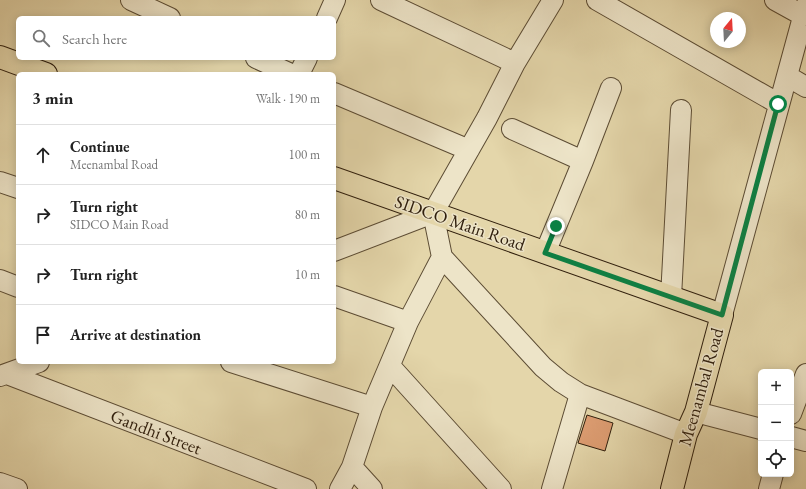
<!DOCTYPE html>
<meta charset="utf-8">
<style>
body{margin:0;font-family:"EB Garamond",serif;background:#f2f2f2;color:#222}
.controls{position:absolute;right:12px;bottom:12px;display:grid;overflow:hidden;border-radius:6px;box-shadow:0 2px 10px #0003}
.controls button{width:36px;height:36px;display:grid;place-items:center;padding:0;border:0;border-bottom:1px solid #e0e0e0;background:#fff;color:#222;font:20px sans-serif}
.compass{position:absolute;left:710px;top:12px;width:36px;height:36px;border-radius:50%;background:#fff;box-shadow:0 2px 10px #0003;rotate:18deg}
.stop{position:absolute;width:12px;height:12px;margin:-9px;border:3px solid #0b8043;border-radius:50%;background:#fff}
.stop.end{background:#0b8043;border-color:#fff;box-shadow:0 1px 4px #0008}
.list{margin:0;padding:0;list-style:none}
h2{display:flex;justify-content:space-between;align-items:center;height:52px;margin:0;padding:0 16px;font-size:17px}
h2 small{font-size:13px;font-weight:400;color:#767676}
.list li{display:grid;grid-template-columns:26px 1fr auto;gap:12px;align-items:center;box-sizing:border-box;height:60px;padding:0 16px;border-top:1px solid #e0e0e0}
.list b{display:block;font-size:15px;white-space:nowrap}
.list p{margin:0;font-size:13px;white-space:nowrap;color:#767676}
.list em{font-size:13px;font-style:normal;color:#767676}
.icon{flex:none;width:22px;height:22px;fill:none;stroke:currentColor;stroke-width:2;stroke-linecap:round;stroke-linejoin:round}
.map{position:relative;flex:none;width:806px;height:489px;overflow:hidden}
.search{position:absolute;background:#fff;box-shadow:0 2px 10px #0003;left:16px;top:16px;width:320px;height:44px;display:flex;align-items:center;gap:10px;box-sizing:border-box;padding:0 14px;border-radius:6px;color:#767676;font-size:15px}
.panel{position:absolute;background:#fff;box-shadow:0 2px 10px #0003;left:16px;top:72px;width:320px;height:292px;border-radius:6px}
.map>svg:first-child{display:block}
.building{fill:#dc9c71;stroke:#2f1e0c}
.lines{fill:none;stroke-linecap:round;stroke-linejoin:round}
.minor-casing{stroke:#5c4c34;stroke-width:22}
.major-casing{stroke:#2f1e0c;stroke-width:24}
.minor{stroke:#ede4c8;stroke-width:20}
.major{stroke:#e4d6aa;stroke-width:22}
.route{stroke:#0b8043;stroke-width:5}
.labels{text-anchor:middle;stroke-width:3;stroke-linejoin:round;paint-order:stroke}
.street-label{font-size:18px;fill:#2f1e0c;stroke:#ede4c8}
</style>
<div class="map">
<svg width="806" height="489" viewBox="0 0 806 489">
<rect width="100%" height="100%" fill="#e4d6aa"/>
<filter id="stains"><feTurbulence type="fractalNoise" baseFrequency=".005" numOctaves="4"/><feColorMatrix values="0 0 0 0 .2 0 0 0 0 .09 0 0 0 0 .02 0 0 0 .5 -.17"/></filter>
<radialGradient id="worn" r=".72"><stop offset=".6" stop-color="#630" stop-opacity="0"/><stop offset="1" stop-color="#630" stop-opacity=".3"/></radialGradient>
<!-- building -->
<path class="building" d="M 587,415 L 613,423 L 605,451 L 578,443 Z"/>
<g class="lines">
<defs>
<path id="minor" d="M 131,0 L 170,18
M 381,0 L 515,63
M 553,0 L 515,63 L 487,118 L 433,213 L 442,257 L 543,367 L 561,382 L 580,394 L 686,434
M 597,0 L 779,104
M 775,0 L 804,16
M 327,18 L 335,0
M 256,58 L 291,74
M 299,74 L 307,58
M 787,76 L 806,87
M 334,93 L 469,150
M 512,129 L 583,161 L 545,253
M 583,161 L 611,88
M 0,182 L 18,188
M 334,251 L 433,213
M 0,280 L 18,287
M 334,296 L 408,322
M 671,297 L 681,110
M 722,315 L 806,6
M 231,362 L 372,407
M 390,366 L 501,489
M 7,374 L 306,489
M 0,376 L 39,362
M 696,412 L 761,429
M 791,414 L 806,374
M 791,437 L 806,441
M 352,467 L 372,489
M 0,483 L 17,489
M 340,489 L 352,467 L 372,407 L 408,322 L 442,257
M 552,489 L 580,394
M 769,489 L 773,474"/>
<path id="major" d="M 0,57 L 46,74
M 334,178 L 722,315 L 696,412 L 686,434 L 672,489"/>
</defs>
<!-- minor casing -->
<use href="#minor" class="minor-casing"/>
<!-- major casing -->
<use href="#major" class="major-casing"/>
<!-- minor -->
<use href="#minor" class="minor"/>
<!-- major -->
<use href="#major" class="major"/>
</g>
<g class="lines">
<!-- route -->
<path class="route" d="M 556,226 L 545,253 L 722,315 L 778,104"/>
</g>
<g class="labels">
<!-- street labels -->
<g class="street-label">
<text transform="translate(460 223) rotate(19)" y="6">SIDCO Main Road</text>
<text transform="translate(701 387) rotate(-74)" y="6">Meenambal Road</text>
<text transform="translate(156 432) rotate(21)" y="6">Gandhi Street</text>
</g>
</g>
<rect width="100%" height="100%" filter="url(#stains)"/>
<rect width="100%" height="100%" fill="url(#worn)"/>
</svg>
<div class="controls">
<button>+</button>
<button>−</button>
<button><svg class="icon" aria-label="locate" viewBox="0 0 24 24"><circle cx="12" cy="12" r="6"/><path d="M12 2v4M12 18v4M2 12h4M18 12h4"/></svg></button>
</div>
<svg class="compass" viewBox="-18 -18 36 36"><path d="M0-13l5 13h-10z" fill="#e53935"/><path d="M0 13l5-13h-10z" fill="#767676"/></svg>
<div class="stop" style="left:778px;top:104px"></div>
<div class="stop end" style="left:556px;top:226px"></div>
<div class="search"><svg class="icon" aria-label="search" viewBox="0 0 24 24"><circle cx="10" cy="10" r="6"/><path d="M15 15l6 6"/></svg>Search here</div>
<section class="panel">
<h2>3 min<small>Walk · 190 m</small></h2>
<ul class="list">
<li><svg class="icon" aria-label="ahead" viewBox="0 0 24 24"><path d="M12 20V5M6 11l6-6 6 6"/></svg><div><b>Continue</b><p>Meenambal Road</p></div><em>100 m</em></li>
<li><svg class="icon" aria-label="right" viewBox="0 0 24 24"><path d="M7 20v-9h11M14 6l5 5-5 5"/></svg><div><b>Turn right</b><p>SIDCO Main Road</p></div><em>80 m</em></li>
<li><svg class="icon" aria-label="right" viewBox="0 0 24 24"><path d="M7 20v-9h11M14 6l5 5-5 5"/></svg><div><b>Turn right</b></div><em>10 m</em></li>
<li><svg class="icon" aria-label="arrive" viewBox="0 0 24 24"><path d="M6 21V4h12l-3 4 3 4H6"/></svg><div><b>Arrive at destination</b></div></li>
</ul>
</section>
</div>
